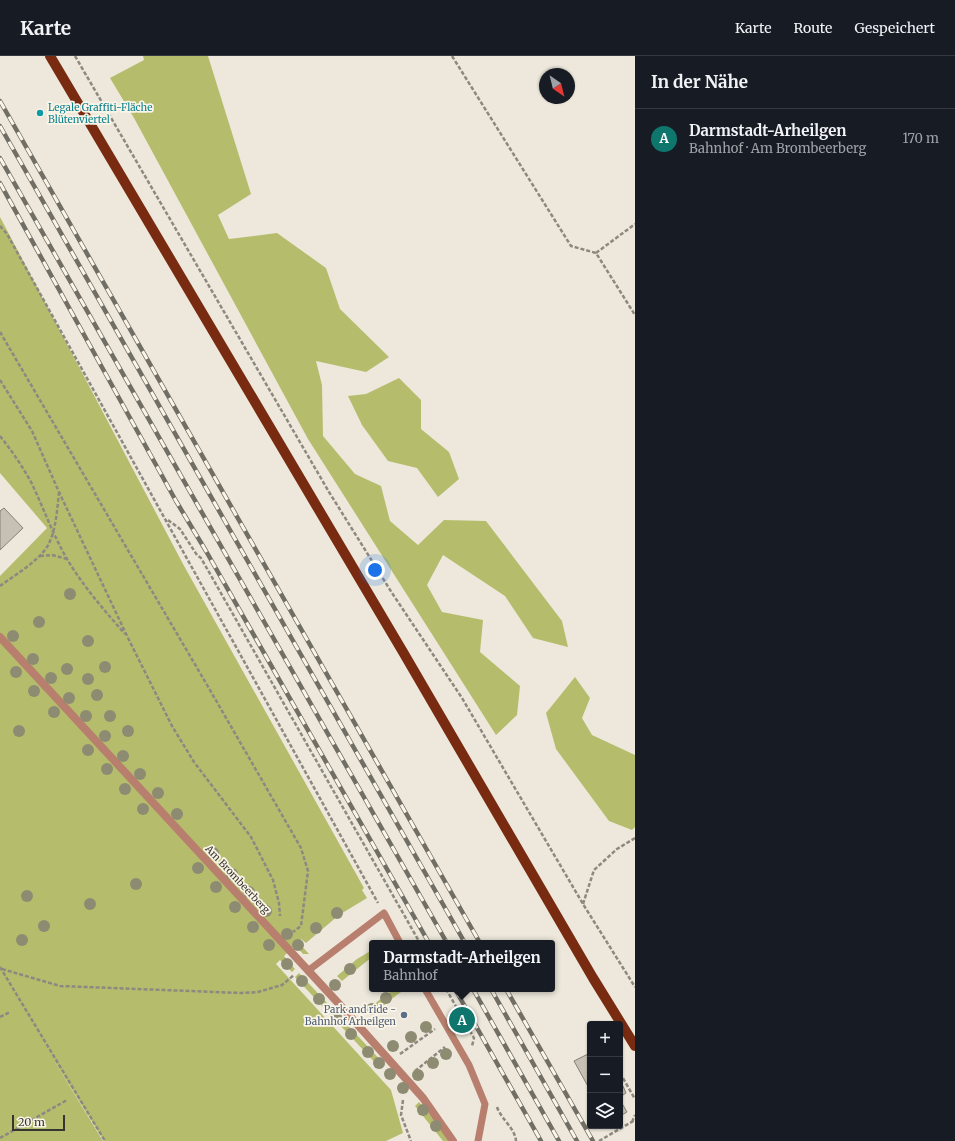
<!DOCTYPE html>
<html lang="de">
<meta charset="utf-8">
<style>
body{margin:0;font-family:Merriweather,serif;background:#242831;color:#f1f3f6}
.controls{position:absolute;right:12px;bottom:12px;display:grid;overflow:hidden;border-radius:4px;box-shadow:0 1px 3px #0004}
.controls button{width:36px;height:36px;display:grid;place-items:center;padding:0;border:0;border-bottom:1px solid #363941;background:#171b24;color:#f1f3f6;font:20px sans-serif}
.compass{position:absolute;left:539px;top:12px;width:36px;height:36px;border-radius:50%;background:#171b24;box-shadow:0 1px 3px #0004;rotate:145deg}
.scale{position:absolute;left:12px;bottom:10px;width:53px;box-sizing:border-box;padding-left:4px;border:2px solid #373530;border-top:0;font-size:11px;line-height:14px;white-space:nowrap;color:#373530;-webkit-text-stroke:3px #fbf5e8;paint-order:stroke}
.you{position:absolute;left:375px;top:514px;width:14px;height:14px;margin:-10px;border:3px solid #fff;border-radius:50%;background:#1a73e8;box-shadow:0 0 0 6px #1a73e833}
.badge{display:grid;place-items:center;width:26px;height:26px;border-radius:50%;background:#0f766e;color:#fff;font-size:13px;font-weight:700}
.pin{position:absolute;translate:-50% -50%;border:2px solid #fff;box-shadow:0 1px 4px #0006}
.popup{position:absolute;left:369px;top:884px;width:186px;height:52px;box-sizing:border-box;display:grid;place-content:center;border-radius:4px;background:#171b24;filter:drop-shadow(0 1px 3px #0005);font-size:13px;white-space:nowrap;color:#9ea1a6}
.popup b{font-size:15px;color:#f1f3f6}
.popup::after{content:'';position:absolute;left:50%;top:100%;margin-left:-8px;border:8px solid transparent;border-top-color:#171b24}
.list{margin:0;padding:0;list-style:none}
h2{display:flex;justify-content:space-between;align-items:center;height:52px;margin:0;padding:0 16px;font-size:17px}
h2 small{font-size:13px;font-weight:400;color:#9ea1a6}
.list li{display:grid;grid-template-columns:26px 1fr auto;gap:12px;align-items:center;box-sizing:border-box;height:60px;padding:0 16px;border-top:1px solid #363941}
.list b{display:block;font-size:15px;white-space:nowrap}
.list p{margin:0;font-size:13px;white-space:nowrap;color:#9ea1a6}
.list em{font-size:13px;font-style:normal;color:#9ea1a6}
.icon{flex:none;width:22px;height:22px;fill:none;stroke:currentColor;stroke-width:2;stroke-linecap:round;stroke-linejoin:round}
.map{position:relative;flex:none;width:635px;height:1085px;overflow:hidden}
header{display:flex;align-items:center;gap:24px;box-sizing:border-box;height:56px;padding:0 20px;background:#171b24;border-bottom:1px solid #363941}
header strong{font-size:19px}
nav{display:flex;gap:22px;margin-inline-start:auto;font-size:14px}
main{display:flex}
aside{flex:1;background:#171b24}
.map>svg:first-child{display:block}
.green{fill:#b5bd6d}
.building{fill:#c7c1b5;stroke:#858074}
.lines{fill:none;stroke-linecap:round;stroke-linejoin:round}
.path{stroke:#8d8980;stroke-width:2.5;stroke-dasharray:4 2;stroke-linecap:butt}
.lane{stroke:#b87f6e;stroke-width:7}
.street{stroke:#b87f6e;stroke-width:8}
.primary{stroke:#792b12;stroke-width:10}
.rail-casing{stroke:#716e66;stroke-width:4.5}
.rail{stroke:#fbf5e8;stroke-width:3;stroke-dasharray:9;stroke-linecap:butt}
.tree{fill:#8d8c72}
.culture-dot{fill:#0f9aa8;stroke:#fbf5e8;stroke-width:1.5}
.service-dot{fill:#5c6f8a;stroke:#fbf5e8;stroke-width:1.5}
.labels{text-anchor:middle;stroke-width:3.5;stroke-linejoin:round;paint-order:stroke}
.culture-label{font-size:10px;fill:#0d838f;stroke:#fbf5e8;text-anchor:start}
.street-label{font-size:10px;fill:#373530;stroke:#fbf5e8}
.service-label{font-size:10px;fill:#4e5e75;stroke:#fbf5e8;text-anchor:end}
</style>
<header>
<strong>Karte</strong>
<nav><a>Karte</a><a>Route</a><a>Gespeichert</a></nav>
</header>
<main>
<div class="map">
<svg width="635" height="1085" viewBox="0 0 635 1085">
<rect width="100%" height="100%" fill="#ede8db"/>
<!-- green -->
<path class="green" d="M 143,0 L 208,0 L 251,138 L 218,159 L 229,183 L 277,177 L 326,212 L 340,253 L 389,301 L 366,316 L 316,305 L 322,329 L 323,380 L 355,418 L 381,430 L 390,465 L 418,489 L 444,464 L 486,465 L 562,565 L 568,591 L 533,582 L 505,540 L 443,499 L 427,529 L 442,556 L 483,564 L 480,596 L 520,630 L 517,659 L 496,679 L 308,383 L 134,62 L 110,22 L 144,4 Z
M 0,161 L 183,508 L 364,832 L 362,834 L 367,842 L 339,859 L 306,887 L 301,883 L 298,886 L 309,898 L 303,898 L 295,889 L 284,900 L 295,913 L 292,916 L 280,904 L 276,908 L 391,1034 L 403,1077 L 386,1085 L 104,1085 L 50,998 L 103,1085 L 0,1085 L 0,520 L 47,472 L 0,417 Z
M 399,322 L 421,344 L 421,373 L 449,396 L 459,423 L 438,441 L 417,412 L 388,405 L 362,369 L 348,340 L 366,338 Z
M 575,621 L 590,642 L 582,662 L 592,679 L 635,699 L 635,771 L 632,774 L 609,765 L 556,693 L 546,657 Z
M 372,894 L 372,901 L 342,925 L 337,920 L 357,903 Z
M 299,917 L 385,1009 L 381,1013 L 295,921 Z
M 394,933 L 406,933 L 398,938 L 373,958 L 369,954 L 378,945 Z
M 419,1046 L 438,1068 L 450,1085 L 443,1085 L 415,1050 Z"/>
<!-- building -->
<path class="building" d="M 4,452 L 23,472 L 0,494 L 0,455 Z
M 590,997 L 590,1034 L 574,1005 Z
M 623,1030 L 626,1037 L 620,1041 L 620,1032 Z
M 620,1044 L 627,1056 L 620,1060 Z"/>
<g class="lines">
<!-- path -->
<path class="path" d="M 75,0 L 329,436 L 392,537 L 462,642 L 583,848 L 635,931
M 452,0 L 571,190 L 596,197 L 635,259
M 0,170 L 7,178 L 378,847
M 596,197 L 635,168
M 0,276 L 210,634 L 301,792 L 308,815 L 301,870 L 293,876
M 0,324 L 32,375 L 59,436 L 128,582 L 172,670 L 194,706 L 251,781 L 273,824 L 279,847 L 280,860
M 0,380 C 12,395 23,411 32,428 C 44,453 53,479 67,503 C 83,530 104,554 125,578
M 168,464 L 180,473 L 197,499 L 201,502 L 420,887
M 40,500 L 52,499 L 67,503
M 0,530 C 15,519 37,506 47,491 C 56,476 57,454 59,437
M 583,848 L 594,814 L 617,793 L 635,782
M 0,911 L 105,1085
M 2,913 L 60,930 L 241,937 L 258,936 L 282,929 L 294,919
M 446,933 L 474,982 L 472,990
M 0,961 L 10,956
M 400,998 L 435,973
M 415,1015 L 445,991
M 620,1017 L 635,1043
M 403,1044 L 401,1059 L 411,1085
M 497,1051 C 501,1063 515,1072 516,1085
M 632,1066 L 635,1059
M 0,1082 L 67,1044
M 599,1085 L 635,1064"/>
<!-- lane -->
<path class="lane" d="M 309,914 L 384,857 L 400,887
M 425,933 L 469,1009 L 485,1048 L 478,1085"/>
<!-- street -->
<path class="street" d="M 0,581 L 340,949 L 423,1042 L 453,1085"/>
<!-- primary -->
<path class="primary" d="M 50,0 L 403,596 L 593,922 L 635,990"/>
<defs>
<path id="rail" d="M 0,45 L 480,887
M 0,70 L 465,887
M 0,102 L 447,887
M 0,127 L 176,445 L 206,495 L 429,887
M 455,933 L 541,1085
M 473,933 L 559,1085
M 491,933 L 577,1085
M 506,933 L 593,1085"/>
</defs>
<!-- rail casing -->
<use href="#rail" class="rail-casing"/>
<!-- rail -->
<use href="#rail" class="rail"/>
</g>
<!-- trees -->
<g class="tree">
<circle cx="70" cy="538" r="6"/>
<circle cx="39" cy="566" r="6"/>
<circle cx="13" cy="580" r="6"/>
<circle cx="88" cy="585" r="6"/>
<circle cx="33" cy="603" r="6"/>
<circle cx="105" cy="611" r="6"/>
<circle cx="67" cy="613" r="6"/>
<circle cx="16" cy="616" r="6"/>
<circle cx="51" cy="622" r="6"/>
<circle cx="88" cy="623" r="6"/>
<circle cx="34" cy="635" r="6"/>
<circle cx="97" cy="639" r="6"/>
<circle cx="69" cy="642" r="6"/>
<circle cx="54" cy="656" r="6"/>
<circle cx="86" cy="660" r="6"/>
<circle cx="110" cy="660" r="6"/>
<circle cx="19" cy="675" r="6"/>
<circle cx="128" cy="675" r="6"/>
<circle cx="105" cy="680" r="6"/>
<circle cx="88" cy="694" r="6"/>
<circle cx="123" cy="700" r="6"/>
<circle cx="107" cy="713" r="6"/>
<circle cx="140" cy="718" r="6"/>
<circle cx="125" cy="733" r="6"/>
<circle cx="158" cy="737" r="6"/>
<circle cx="143" cy="753" r="6"/>
<circle cx="177" cy="758" r="6"/>
<circle cx="213" cy="797" r="6"/>
<circle cx="198" cy="812" r="6"/>
<circle cx="232" cy="818" r="6"/>
<circle cx="136" cy="828" r="6"/>
<circle cx="216" cy="831" r="6"/>
<circle cx="249" cy="836" r="6"/>
<circle cx="27" cy="840" r="6"/>
<circle cx="90" cy="848" r="6"/>
<circle cx="235" cy="851" r="6"/>
<circle cx="266" cy="855" r="6"/>
<circle cx="337" cy="857" r="6"/>
<circle cx="44" cy="870" r="6"/>
<circle cx="253" cy="871" r="6"/>
<circle cx="316" cy="872" r="6"/>
<circle cx="287" cy="878" r="6"/>
<circle cx="22" cy="884" r="6"/>
<circle cx="269" cy="889" r="6"/>
<circle cx="298" cy="889" r="6"/>
<circle cx="287" cy="908" r="6"/>
<circle cx="350" cy="913" r="6"/>
<circle cx="302" cy="925" r="6"/>
<circle cx="335" cy="929" r="6"/>
<circle cx="386" cy="942" r="6"/>
<circle cx="319" cy="943" r="6"/>
<circle cx="372" cy="953" r="6"/>
<circle cx="336" cy="961" r="6"/>
<circle cx="426" cy="971" r="6"/>
<circle cx="351" cy="978" r="6"/>
<circle cx="411" cy="981" r="6"/>
<circle cx="393" cy="990" r="6"/>
<circle cx="368" cy="996" r="6"/>
<circle cx="446" cy="998" r="6"/>
<circle cx="379" cy="1007" r="6"/>
<circle cx="433" cy="1007" r="6"/>
<circle cx="390" cy="1018" r="6"/>
<circle cx="418" cy="1019" r="6"/>
<circle cx="403" cy="1032" r="6"/>
<circle cx="423" cy="1054" r="6"/>
<circle cx="436" cy="1070" r="6"/>
</g>
<!-- markers -->
<circle class="culture-dot" cx="40" cy="57" r="4"/>
<circle class="service-dot" cx="404" cy="959" r="4"/>
<g class="labels">
<!-- culture labels -->
<g class="culture-label">
<text x="48" y="55">Legale Graffiti-Fläche<tspan x="48" dy="12">Blütenviertel</tspan></text>
</g>
<!-- street labels -->
<g class="street-label">
<text transform="translate(238 823) rotate(47)" y="4">Am Brombeerberg</text>
</g>
<!-- service labels -->
<g class="service-label">
<text x="396" y="957">Park and ride -<tspan x="396" dy="12">Bahnhof Arheilgen</tspan></text>
</g>
</g>
</svg>
<div class="controls">
<button>+</button>
<button>−</button>
<button><svg class="icon" aria-label="layers" viewBox="0 0 24 24"><path d="M12 4l9 5-9 5-9-5zM3 14l9 5 9-5"/></svg></button>
</div>
<svg class="compass" viewBox="-18 -18 36 36"><path d="M0-13l5 13h-10z" fill="#e53935"/><path d="M0 13l5-13h-10z" fill="#9ea1a6"/></svg>
<div class="scale">20 m</div>
<div class="you"></div>
<div class="pin badge" style="left:462px;top:964px">A</div>
<div class="popup"><b>Darmstadt-Arheilgen</b>Bahnhof</div>
</div>
<aside>
<h2>In der Nähe<small></small></h2>
<ul class="list">
<li><span class="badge">A</span><div><b>Darmstadt-Arheilgen</b><p>Bahnhof · Am Brombeerberg</p></div><em>170 m</em></li>
</ul>
</aside>
</main>
